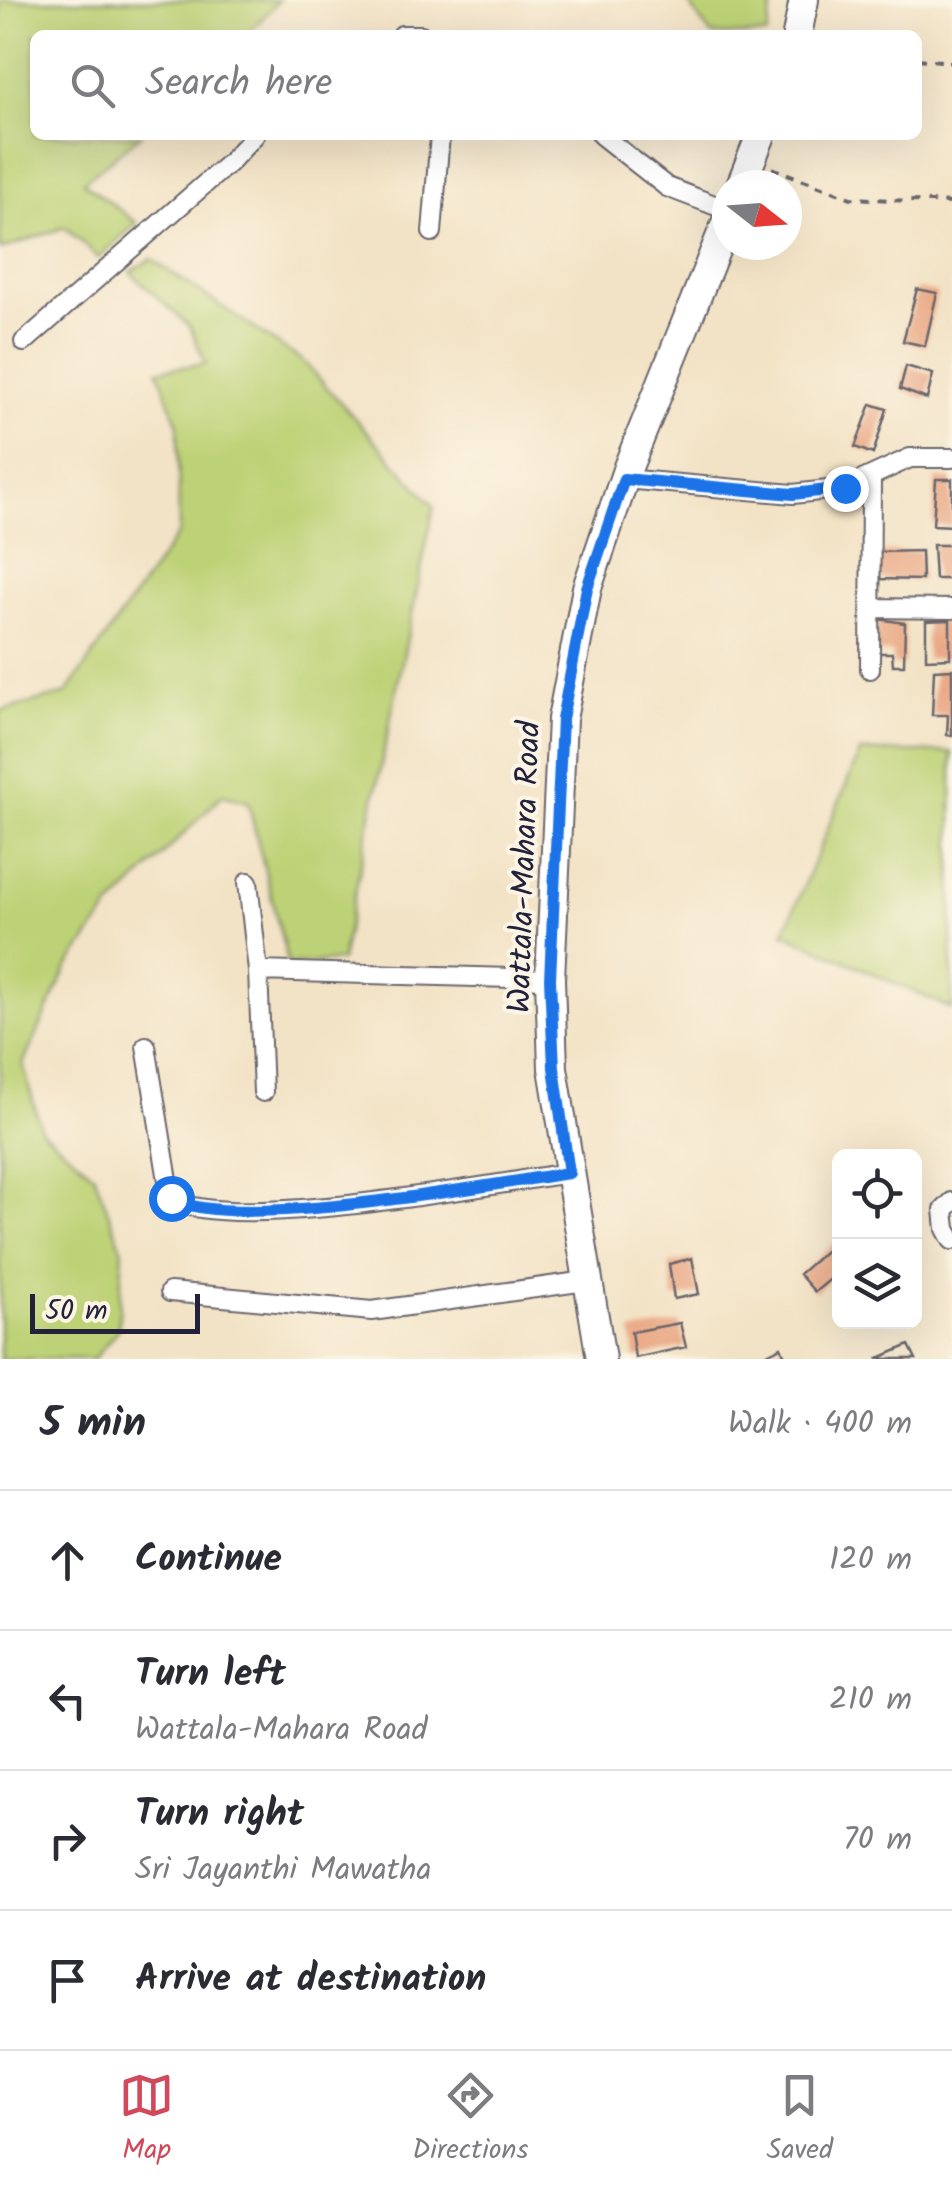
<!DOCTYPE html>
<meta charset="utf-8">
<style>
body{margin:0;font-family:Kalam,sans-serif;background:#f7f7f7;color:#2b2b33}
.controls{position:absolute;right:30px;bottom:30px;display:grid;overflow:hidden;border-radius:15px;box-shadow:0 10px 40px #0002}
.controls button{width:90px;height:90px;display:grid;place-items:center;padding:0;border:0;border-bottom:2px solid #e1e1e2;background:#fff;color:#2b2b33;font:50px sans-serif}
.compass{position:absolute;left:712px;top:170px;width:90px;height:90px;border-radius:50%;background:#fff;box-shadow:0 10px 40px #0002;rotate:107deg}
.scale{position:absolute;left:30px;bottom:25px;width:170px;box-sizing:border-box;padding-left:10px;border:5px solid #22223b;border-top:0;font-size:28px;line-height:35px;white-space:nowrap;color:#22223b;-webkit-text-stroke:8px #fcf5e5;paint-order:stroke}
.stop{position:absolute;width:30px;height:30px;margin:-22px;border:8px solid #1a73e8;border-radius:50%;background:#fff}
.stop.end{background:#1a73e8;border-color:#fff;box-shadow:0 2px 10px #0008}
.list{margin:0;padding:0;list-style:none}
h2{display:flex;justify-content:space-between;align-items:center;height:130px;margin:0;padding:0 40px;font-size:42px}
h2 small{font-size:32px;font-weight:400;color:#7c7c81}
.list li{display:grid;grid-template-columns:65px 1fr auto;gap:30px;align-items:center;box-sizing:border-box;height:140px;padding:0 40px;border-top:2px solid #e1e1e2}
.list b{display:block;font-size:38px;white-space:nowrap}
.list p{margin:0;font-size:32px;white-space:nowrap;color:#7c7c81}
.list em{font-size:32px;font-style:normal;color:#7c7c81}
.icon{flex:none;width:55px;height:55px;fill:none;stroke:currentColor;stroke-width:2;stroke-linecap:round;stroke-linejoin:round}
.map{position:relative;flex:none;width:952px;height:1359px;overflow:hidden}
.search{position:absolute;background:#fff;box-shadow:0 10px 40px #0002;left:30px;right:30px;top:30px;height:110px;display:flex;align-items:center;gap:25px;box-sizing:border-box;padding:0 35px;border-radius:15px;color:#7c7c81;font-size:38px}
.sheet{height:690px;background:#fff}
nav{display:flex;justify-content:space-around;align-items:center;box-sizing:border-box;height:140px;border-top:2px solid #e1e1e2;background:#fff;font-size:28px;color:#7c7c81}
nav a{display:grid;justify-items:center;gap:5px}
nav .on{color:#d1495b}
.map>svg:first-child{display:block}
.green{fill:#bdd276;stroke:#707a58;stroke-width:2.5}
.building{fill:#eaa986}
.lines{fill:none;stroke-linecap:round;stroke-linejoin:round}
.street-casing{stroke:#6b666c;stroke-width:22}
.primary-casing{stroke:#6b666c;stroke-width:32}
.path{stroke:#6b666c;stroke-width:4;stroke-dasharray:8 8;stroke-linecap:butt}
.street{stroke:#fff;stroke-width:18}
.primary{stroke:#fff;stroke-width:28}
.route{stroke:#1a73e8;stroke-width:12}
.labels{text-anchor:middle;stroke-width:8;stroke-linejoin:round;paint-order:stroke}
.street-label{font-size:32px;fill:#22223b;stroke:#fcf5e5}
</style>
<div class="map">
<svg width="952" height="1359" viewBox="0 0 952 1359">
<rect width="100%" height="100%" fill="#fcf5e5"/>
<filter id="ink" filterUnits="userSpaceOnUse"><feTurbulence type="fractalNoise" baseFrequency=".01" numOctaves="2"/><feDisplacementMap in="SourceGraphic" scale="20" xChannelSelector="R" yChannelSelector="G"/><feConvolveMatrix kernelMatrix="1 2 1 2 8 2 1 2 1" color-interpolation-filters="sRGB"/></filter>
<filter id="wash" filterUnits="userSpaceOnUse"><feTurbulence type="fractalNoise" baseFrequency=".0048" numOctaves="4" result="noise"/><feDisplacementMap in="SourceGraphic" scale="40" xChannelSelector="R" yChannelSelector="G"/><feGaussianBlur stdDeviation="2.25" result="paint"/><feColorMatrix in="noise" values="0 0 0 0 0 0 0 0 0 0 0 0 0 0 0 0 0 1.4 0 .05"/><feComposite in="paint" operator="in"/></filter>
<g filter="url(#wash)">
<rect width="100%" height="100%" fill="#f3e3c6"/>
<!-- green -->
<path class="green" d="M 0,0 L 279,0 L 247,35 L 35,35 L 35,135 L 141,135 L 83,182 L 137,223 L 98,258 L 65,227 L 0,250 Z
M 686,0 L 767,0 L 772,7 L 767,35 L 711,35 Z
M 151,259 L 304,362 L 434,506 L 341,961 L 288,964 L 248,802 L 222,795 L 110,908 L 67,968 L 23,1064 L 41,1130 L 94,1174 L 123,1251 L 118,1329 L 94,1359 L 0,1359 L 0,711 L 66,694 L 179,532 L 178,425 L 158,370 L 206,364 L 190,327 L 130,272 Z
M 860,752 L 952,752 L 952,1009 L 784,933 Z"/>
<g id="blocks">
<!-- building -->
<path class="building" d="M 917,289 L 937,293 L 925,346 L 903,341 Z
M 906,366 L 933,374 L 927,399 L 900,389 Z
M 871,404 L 887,409 L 873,454 L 855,447 Z
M 936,479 L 952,479 L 952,526 L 933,525 Z
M 933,545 L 952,545 L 952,579 L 935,579 Z
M 921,551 L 922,580 L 878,579 L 880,552 Z
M 878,619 L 905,623 L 904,665 L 893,665 L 892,653 L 876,653 Z
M 950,620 L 950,658 L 926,659 L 926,621 Z
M 952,669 L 952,736 L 947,735 L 948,715 L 932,715 L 934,670 Z
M 840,1238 L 840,1271 L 815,1292 L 799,1274 Z
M 692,1258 L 699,1294 L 674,1299 L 669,1264 Z
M 680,1323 L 686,1347 L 635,1358 L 631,1332 Z
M 909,1345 L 916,1359 L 877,1359 Z
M 781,1347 L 786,1359 L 757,1359 Z"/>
</g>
</g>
<g filter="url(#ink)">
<use href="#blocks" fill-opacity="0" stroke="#6b666c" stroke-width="2.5"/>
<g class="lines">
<defs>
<path id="street" d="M 402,35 L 421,35
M 601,135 L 667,187 L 727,210
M 432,232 L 440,135
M 24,342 L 230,162 L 255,135
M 624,479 L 793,494 L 845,488 L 910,458 L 952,458
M 871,608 L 952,609
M 870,669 L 871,476
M 248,882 L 258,971 L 263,1092
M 258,971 L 550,979
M 146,1046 L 171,1199 C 230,1234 490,1184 569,1173
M 952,1202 L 944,1210 L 946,1229 L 952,1240
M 170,1292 L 372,1311 L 586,1281"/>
<path id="primary" d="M 797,35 L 804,0
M 741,185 L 761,135
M 601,1359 L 553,1068 L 550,979 L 562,719 L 587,588 L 628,467 L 727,221"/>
</defs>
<!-- street casing -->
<use href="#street" class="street-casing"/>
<!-- primary casing -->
<use href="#primary" class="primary-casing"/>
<!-- path -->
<path class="path" d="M 917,59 L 952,62
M 772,168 L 851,198 L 952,203"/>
<!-- street -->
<use href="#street" class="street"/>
<!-- primary -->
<use href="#primary" class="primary"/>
</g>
</g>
<g class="lines" filter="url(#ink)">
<!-- route -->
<path class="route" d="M 171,1198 C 230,1234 491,1184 569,1173 L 554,1068 L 550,979 L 562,719 L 587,588 L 624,479 L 793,494 L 845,488"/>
</g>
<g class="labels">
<!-- street labels -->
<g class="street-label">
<text transform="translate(523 867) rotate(-88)" y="11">Wattala-Mahara Road</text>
</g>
</g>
</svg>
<div class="controls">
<button><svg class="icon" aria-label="locate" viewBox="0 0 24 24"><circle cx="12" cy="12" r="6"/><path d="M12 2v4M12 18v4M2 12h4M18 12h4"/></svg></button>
<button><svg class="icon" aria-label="layers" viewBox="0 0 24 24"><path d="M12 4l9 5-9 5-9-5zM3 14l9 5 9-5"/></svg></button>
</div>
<svg class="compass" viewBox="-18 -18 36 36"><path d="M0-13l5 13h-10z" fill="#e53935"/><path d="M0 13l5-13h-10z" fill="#7c7c81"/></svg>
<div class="scale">50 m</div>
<div class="stop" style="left:171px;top:1198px"></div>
<div class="stop end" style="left:845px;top:488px"></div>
<div class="search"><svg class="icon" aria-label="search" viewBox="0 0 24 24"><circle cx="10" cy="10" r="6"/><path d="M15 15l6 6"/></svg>Search here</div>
</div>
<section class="sheet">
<h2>5 min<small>Walk · 400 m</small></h2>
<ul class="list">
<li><svg class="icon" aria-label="ahead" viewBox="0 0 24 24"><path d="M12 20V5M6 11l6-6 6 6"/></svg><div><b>Continue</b></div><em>120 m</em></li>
<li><svg class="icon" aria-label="left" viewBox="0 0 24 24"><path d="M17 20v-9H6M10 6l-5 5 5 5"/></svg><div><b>Turn left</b><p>Wattala-Mahara Road</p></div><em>210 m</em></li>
<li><svg class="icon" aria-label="right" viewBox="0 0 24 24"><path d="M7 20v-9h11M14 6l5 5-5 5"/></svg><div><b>Turn right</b><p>Sri Jayanthi Mawatha</p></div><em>70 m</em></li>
<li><svg class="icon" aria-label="arrive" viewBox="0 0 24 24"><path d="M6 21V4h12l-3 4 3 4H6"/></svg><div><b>Arrive at destination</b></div></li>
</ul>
</section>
<nav>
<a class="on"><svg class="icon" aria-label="map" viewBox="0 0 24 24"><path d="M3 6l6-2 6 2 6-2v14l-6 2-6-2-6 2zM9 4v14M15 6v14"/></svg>Map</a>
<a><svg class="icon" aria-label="directions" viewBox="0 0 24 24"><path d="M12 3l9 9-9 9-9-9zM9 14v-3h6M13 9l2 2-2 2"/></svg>Directions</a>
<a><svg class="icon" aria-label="saved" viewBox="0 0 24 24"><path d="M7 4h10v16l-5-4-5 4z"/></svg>Saved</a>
</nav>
